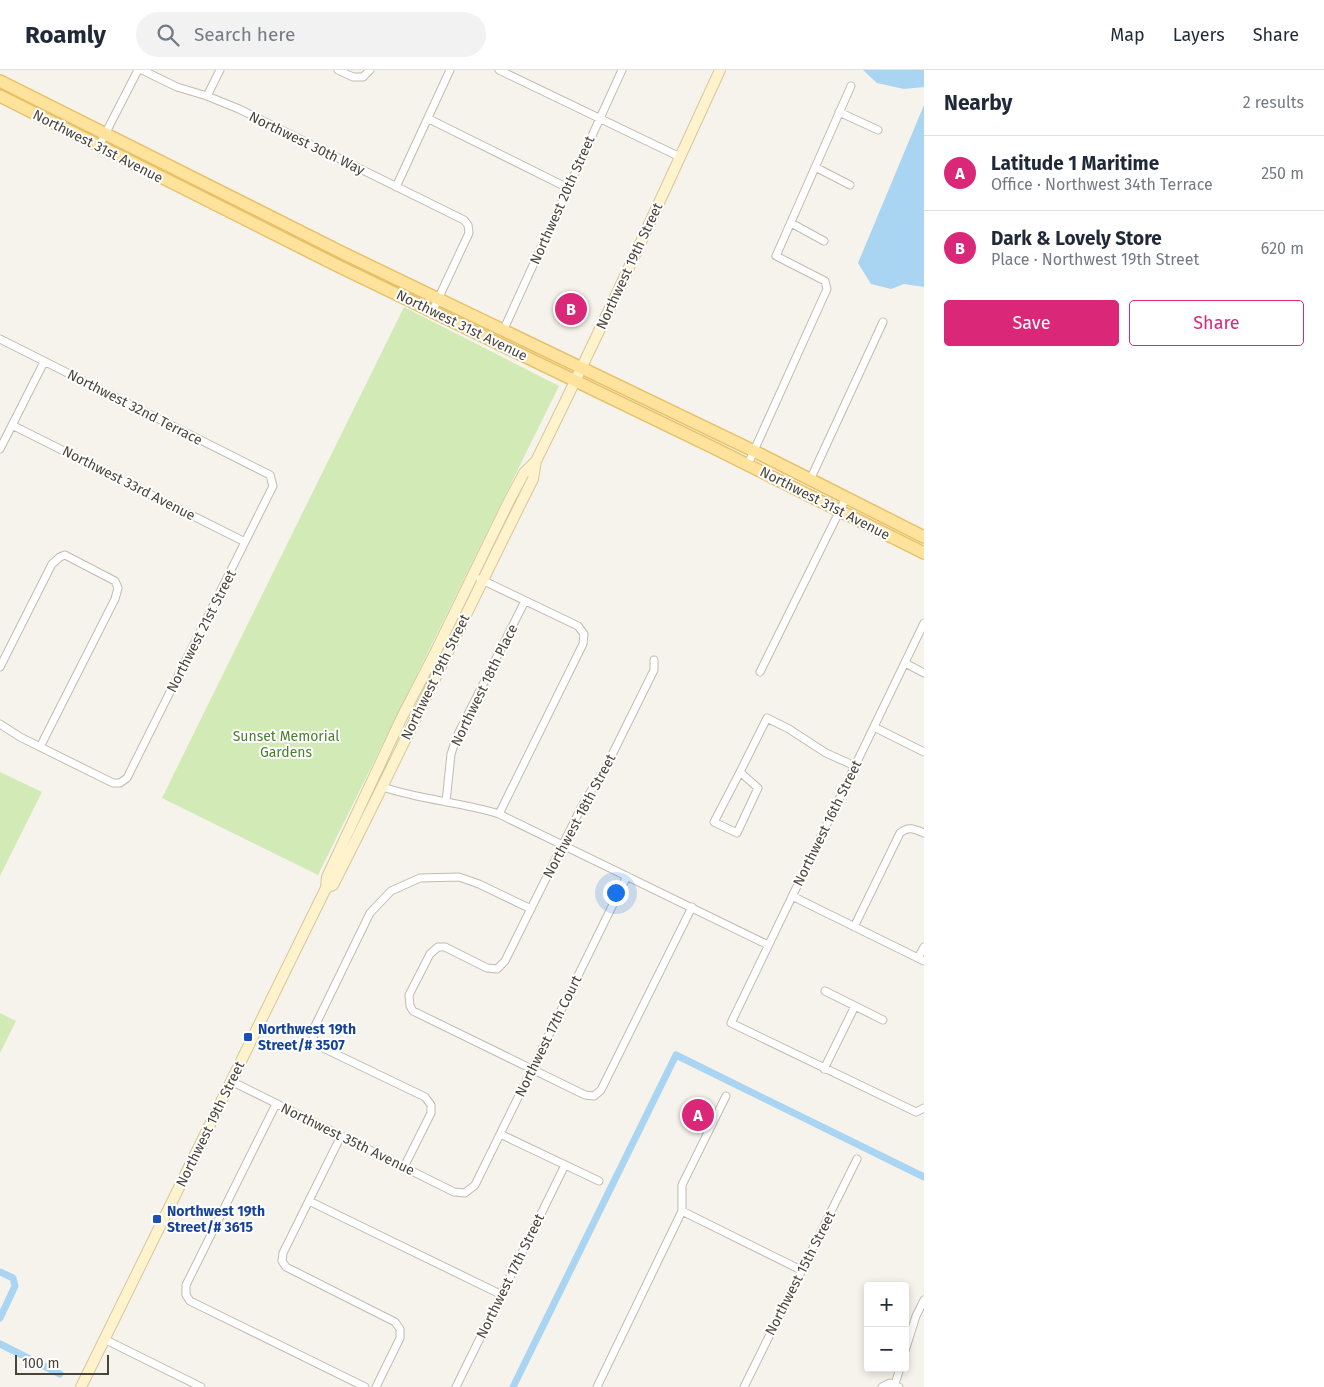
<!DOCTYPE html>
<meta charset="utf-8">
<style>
body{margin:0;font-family:"Fira Sans",sans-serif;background:#f2f2f3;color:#1f2937}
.controls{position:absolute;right:15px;bottom:15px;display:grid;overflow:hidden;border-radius:5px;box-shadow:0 2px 8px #0003}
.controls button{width:45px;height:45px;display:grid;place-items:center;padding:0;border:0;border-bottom:1px solid #e0e1e3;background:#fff;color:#1f2937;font:25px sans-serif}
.scale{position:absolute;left:15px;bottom:12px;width:94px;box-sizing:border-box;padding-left:5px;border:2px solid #4b4439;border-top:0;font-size:14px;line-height:18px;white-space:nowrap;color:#4b4439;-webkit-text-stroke:4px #fff;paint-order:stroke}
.you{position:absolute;left:615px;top:822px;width:18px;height:18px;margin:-12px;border:4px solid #fff;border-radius:50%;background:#1a73e8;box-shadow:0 0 0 8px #1a73e833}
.badge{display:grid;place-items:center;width:32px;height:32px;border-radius:50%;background:#db2777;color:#fff;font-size:16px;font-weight:700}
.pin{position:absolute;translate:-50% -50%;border:2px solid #fff;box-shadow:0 1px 5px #0006}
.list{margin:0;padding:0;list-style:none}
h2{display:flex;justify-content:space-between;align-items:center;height:65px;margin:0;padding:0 20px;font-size:21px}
h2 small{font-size:16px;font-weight:400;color:#747a83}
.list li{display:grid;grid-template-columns:32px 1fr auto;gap:15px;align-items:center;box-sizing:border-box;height:75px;padding:0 20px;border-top:1px solid #e0e1e3}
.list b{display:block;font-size:19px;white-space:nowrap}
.list p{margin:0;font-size:16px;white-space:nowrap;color:#747a83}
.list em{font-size:16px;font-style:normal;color:#747a83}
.actions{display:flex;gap:10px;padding:15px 20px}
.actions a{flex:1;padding:11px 0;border:1px solid #db2777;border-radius:5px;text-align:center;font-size:18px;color:#db2777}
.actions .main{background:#db2777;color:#fff}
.icon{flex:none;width:28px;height:28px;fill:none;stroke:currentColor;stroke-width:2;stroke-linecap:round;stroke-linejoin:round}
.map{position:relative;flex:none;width:924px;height:1317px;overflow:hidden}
header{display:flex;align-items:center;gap:30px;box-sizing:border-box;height:70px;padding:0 25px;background:#fff;border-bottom:1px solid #e0e1e3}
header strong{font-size:24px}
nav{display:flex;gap:28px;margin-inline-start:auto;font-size:18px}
.search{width:350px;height:45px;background:#f2f2f3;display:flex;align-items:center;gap:12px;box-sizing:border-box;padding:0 18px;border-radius:28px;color:#747a83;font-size:19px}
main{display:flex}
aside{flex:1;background:#fff}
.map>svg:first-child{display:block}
.green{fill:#d2eab5}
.water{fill:#a9d4f2}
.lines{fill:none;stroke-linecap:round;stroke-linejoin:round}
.canal{stroke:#a9d4f2;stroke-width:7}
.street-casing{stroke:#c2bbae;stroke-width:9}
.secondary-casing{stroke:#d6c79b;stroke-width:12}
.primary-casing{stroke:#e6c16a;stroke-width:14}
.street{stroke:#fff;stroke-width:7}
.secondary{stroke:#fff3cd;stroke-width:10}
.primary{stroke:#ffe39c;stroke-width:11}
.transit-dot{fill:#1a4fb4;stroke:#fff;stroke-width:2}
.labels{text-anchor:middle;stroke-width:4;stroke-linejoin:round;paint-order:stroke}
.street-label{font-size:14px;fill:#4b4439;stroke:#fff}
.park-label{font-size:14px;fill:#4a7f2a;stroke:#fff}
.transit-label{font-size:14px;font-weight:bold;fill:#164399;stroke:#fff;text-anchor:start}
</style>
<header>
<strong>Roamly</strong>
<div class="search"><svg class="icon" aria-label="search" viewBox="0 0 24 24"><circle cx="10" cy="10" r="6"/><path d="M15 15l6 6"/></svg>Search here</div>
<nav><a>Map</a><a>Layers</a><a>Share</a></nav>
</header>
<main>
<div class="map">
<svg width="924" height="1317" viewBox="0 0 924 1317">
<rect width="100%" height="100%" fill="#f6f3ec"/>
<!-- green -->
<path class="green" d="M 404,237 L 559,316 L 318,805 L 162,728 Z
M 0,702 L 42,722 L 0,806 Z
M 0,943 L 16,951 L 0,983 Z"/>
<!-- water -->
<path class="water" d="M 863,0 L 924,0 L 924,17 L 904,19 L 877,13 Z
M 924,35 L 924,217 L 904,214 L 891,219 L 871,214 L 858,193 Z"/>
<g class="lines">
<!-- canal -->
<path class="canal" d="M 0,1202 L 13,1208 L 15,1216 L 0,1248
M 0,1274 L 60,1304
M 513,1317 L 676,985 L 924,1107"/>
<defs>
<path id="street" d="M 142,0 L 177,17 L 207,26 L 239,39 L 464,150 L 468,155 L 469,163 L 432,242
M 338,0 L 353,7 L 363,7 L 370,0
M 499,0 L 680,87
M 207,26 L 220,0
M 839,42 L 878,60
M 429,49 L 568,118
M 99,76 L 138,0
M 815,97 L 850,115
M 396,117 L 450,0
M 791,153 L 824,171
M 503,261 L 622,0
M 0,269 L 270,405 L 273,416 L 127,708 L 120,713 L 113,713 L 20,667 L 0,654
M 12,355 L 245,472
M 0,379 L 44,292
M 748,394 L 827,219 L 825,211 L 776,186 L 851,16
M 810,410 L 883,252
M 480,509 L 578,556 L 584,564 L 583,574 L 499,744
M 924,553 L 731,953 L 916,1042 L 924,1038
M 654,590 L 654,600 L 607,695 L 583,734 L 505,891 L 497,899 L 487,898 L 445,877 L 438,877 L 430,884 L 409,925 L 410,936 L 413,941 L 585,1025 L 594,1026 L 601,1020 L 692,837
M 905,593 L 924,603
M 0,597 L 52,494 L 60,487 L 65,485 L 115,511 L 118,518 L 115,529 L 40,677
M 760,602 L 846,428
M 874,657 L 924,682
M 740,702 L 767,648 L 789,659 L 826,683 L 855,696
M 740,702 L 758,718 L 737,763 L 714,752 Z
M 383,717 C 421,730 461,732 499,744 L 768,875
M 446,732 L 451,684 L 457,666 L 525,531
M 792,826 L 924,891
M 854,857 L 900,763 C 909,756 914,759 924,763
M 918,888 L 924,877
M 825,921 L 883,950
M 824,999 L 855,936
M 231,1011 L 454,1122 L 465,1123 L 475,1115 L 627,806
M 276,1034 L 186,1215 L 186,1225 L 190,1231 L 365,1317
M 500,1064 L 599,1111
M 341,1066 L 283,1183 L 282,1191 L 286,1197 L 395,1252 L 400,1259 L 400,1268 L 376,1317
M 404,1097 L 431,1043 L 431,1035 L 425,1027 L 319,976 L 313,968 L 314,958 L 370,843 L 391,821 L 420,808 L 459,807 L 479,814 L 531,839
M 309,1131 L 500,1224
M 682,1141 L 801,1200
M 104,1269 L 201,1317
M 905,1281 L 916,1246 L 924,1230
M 895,1314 L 900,1298
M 456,1317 L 565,1095
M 597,1317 L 682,1141 L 682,1115 L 726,1026
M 744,1317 L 857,1089
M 882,1317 L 890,1313 L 899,1317"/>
<path id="secondary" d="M 326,818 L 333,815 C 402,680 465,544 533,409 L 536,391 C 600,262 660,131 720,0
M 81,1317 L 326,818 L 327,807 L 402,647 L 436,581 L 509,431 L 524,403 L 536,391"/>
<path id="primary" d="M 0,11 L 343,183 L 754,381 L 924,467
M 0,26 L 336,195 L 712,377 L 924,483"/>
</defs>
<!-- street casing -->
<use href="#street" class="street-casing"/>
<!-- secondary casing -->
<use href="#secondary" class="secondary-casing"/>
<!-- primary casing -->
<use href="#primary" class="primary-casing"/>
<!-- street -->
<use href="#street" class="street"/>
<!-- secondary -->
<use href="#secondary" class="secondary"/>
<!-- primary -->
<use href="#primary" class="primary"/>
</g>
<!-- markers -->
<g class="transit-dot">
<rect x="243" y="962" width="10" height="10" rx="2.5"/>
<rect x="152" y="1144" width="10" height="10" rx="2.5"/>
</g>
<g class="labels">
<!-- street labels -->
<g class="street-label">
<text transform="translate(307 73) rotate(26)" y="5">Northwest 30th Way</text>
<text transform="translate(98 76) rotate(27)" y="5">Northwest 31st Avenue</text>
<text transform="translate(562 130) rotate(-66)" y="5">Northwest 20th Street</text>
<text transform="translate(629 196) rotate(-65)" y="5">Northwest 19th Street</text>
<text transform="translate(462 255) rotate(26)" y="5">Northwest 31st Avenue</text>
<text transform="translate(135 337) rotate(27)" y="5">Northwest 32nd Terrace</text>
<text transform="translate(129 413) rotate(27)" y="5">Northwest 33rd Avenue</text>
<text transform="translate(825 433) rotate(27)" y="5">Northwest 31st Avenue</text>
<text transform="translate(201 561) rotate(-63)" y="5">Northwest 21st Street</text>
<text transform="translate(435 607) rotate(-64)" y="5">Northwest 19th Street</text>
<text transform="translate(484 615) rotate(-64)" y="5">Northwest 18th Place</text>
<text transform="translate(579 746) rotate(-62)" y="5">Northwest 18th Street</text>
<text transform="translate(827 753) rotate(-64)" y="5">Northwest 16th Street</text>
<text transform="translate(548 966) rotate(-64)" y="5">Northwest 17th Court</text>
<text transform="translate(210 1054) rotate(-64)" y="5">Northwest 19th Street</text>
<text transform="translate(348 1069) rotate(26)" y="5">Northwest 35th Avenue</text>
<text transform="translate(800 1203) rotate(-63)" y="5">Northwest 15th Street</text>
<text transform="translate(510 1206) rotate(-64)" y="5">Northwest 17th Street</text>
</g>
<!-- park labels -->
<g class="park-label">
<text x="286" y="671">Sunset Memorial<tspan x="286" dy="16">Gardens</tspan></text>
</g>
<!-- transit labels -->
<g class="transit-label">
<text x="258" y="964">Northwest 19th<tspan x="258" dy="16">Street/# 3507</tspan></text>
<text x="167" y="1146">Northwest 19th<tspan x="167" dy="16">Street/# 3615</tspan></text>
</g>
</g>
</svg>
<div class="controls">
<button>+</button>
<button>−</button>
</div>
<div class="scale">100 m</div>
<div class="you"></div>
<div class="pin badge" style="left:698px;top:1045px">A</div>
<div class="pin badge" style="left:571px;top:239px">B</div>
</div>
<aside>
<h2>Nearby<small>2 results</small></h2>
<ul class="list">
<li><span class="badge">A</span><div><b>Latitude 1 Maritime</b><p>Office · Northwest 34th Terrace</p></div><em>250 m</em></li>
<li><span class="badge">B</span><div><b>Dark &amp; Lovely Store</b><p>Place · Northwest 19th Street</p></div><em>620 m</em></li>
</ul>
<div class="actions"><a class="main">Save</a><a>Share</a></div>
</aside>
</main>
